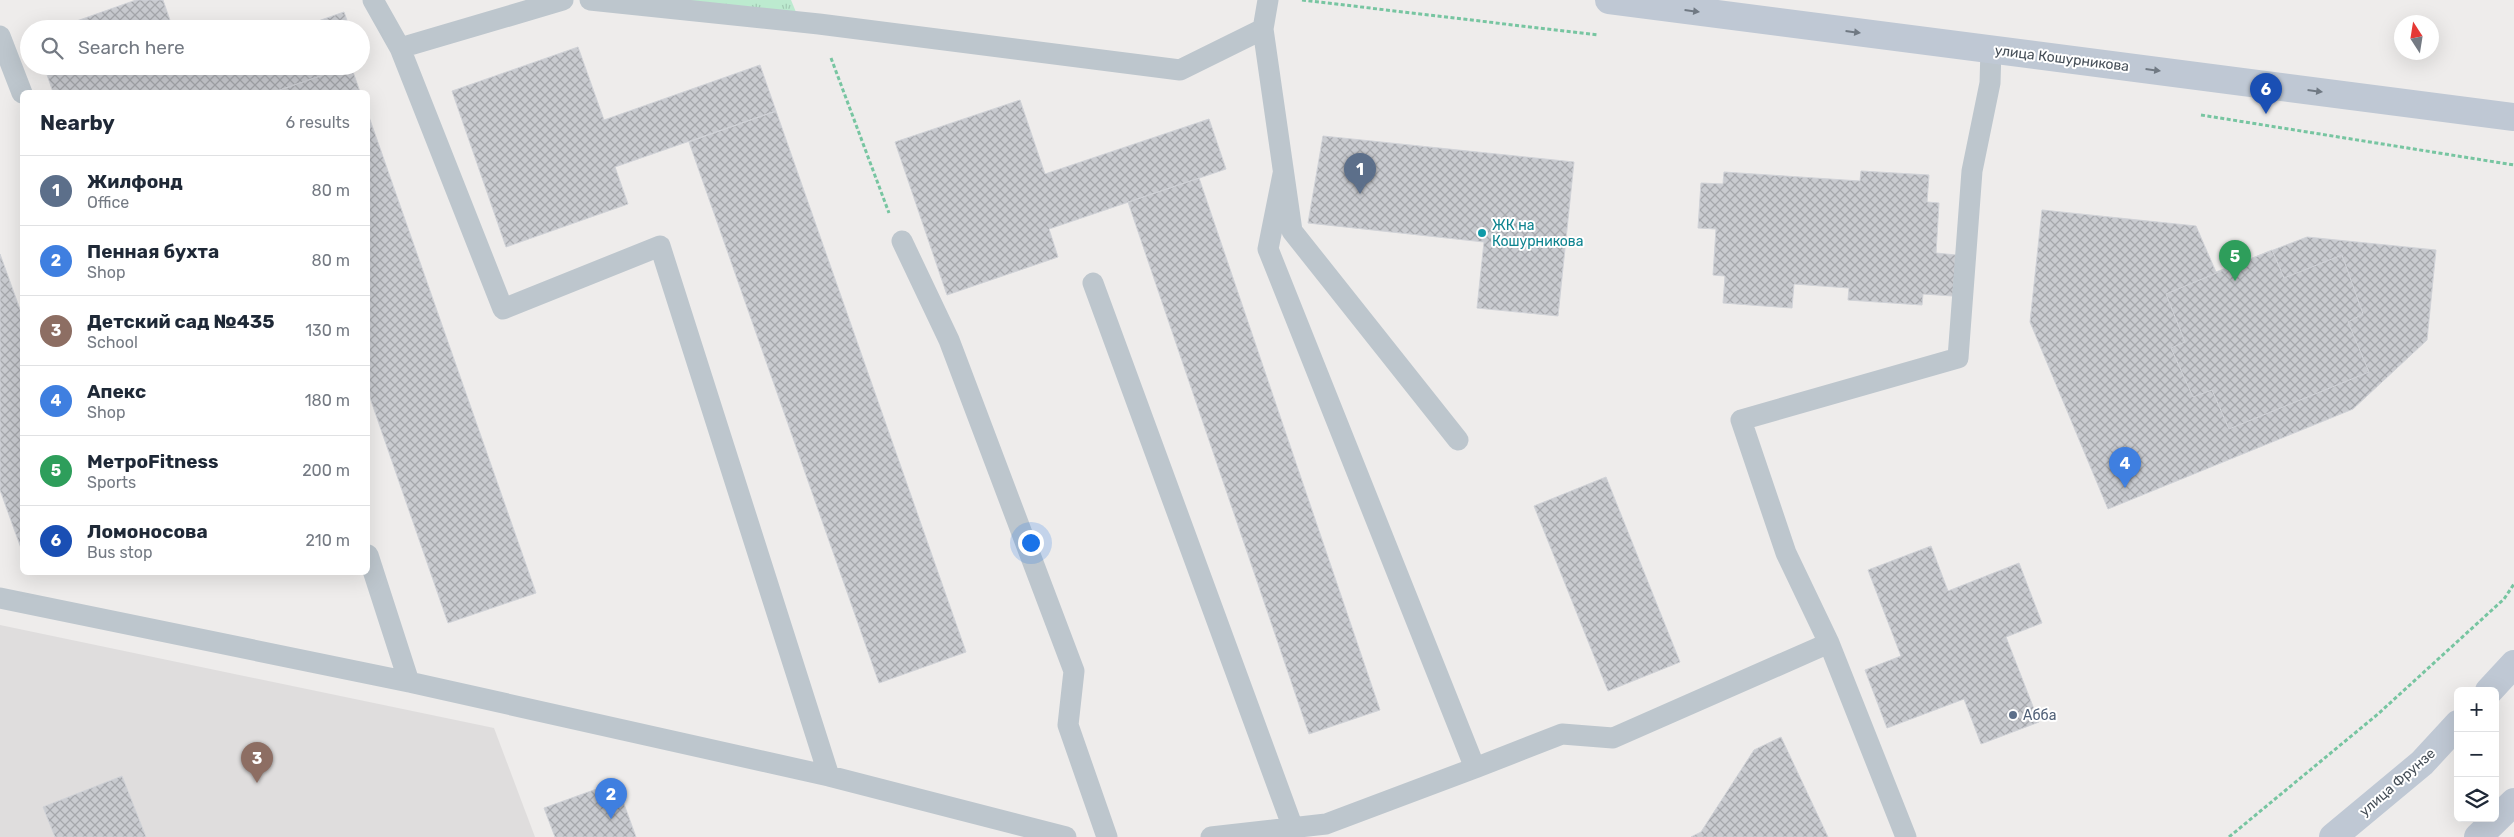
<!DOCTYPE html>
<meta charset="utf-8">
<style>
body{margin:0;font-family:Rubik,sans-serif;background:#f6f6f7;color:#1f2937}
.controls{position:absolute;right:15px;bottom:15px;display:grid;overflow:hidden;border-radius:8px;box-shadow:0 5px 20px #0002}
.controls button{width:45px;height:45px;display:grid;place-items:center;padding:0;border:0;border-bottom:1px solid #e0e1e3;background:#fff;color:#1f2937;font:25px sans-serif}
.compass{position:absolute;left:2394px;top:15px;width:45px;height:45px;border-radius:50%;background:#fff;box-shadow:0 5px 20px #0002;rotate:348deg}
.you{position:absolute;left:1030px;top:542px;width:18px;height:18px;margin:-12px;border:4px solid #fff;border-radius:50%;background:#1a73e8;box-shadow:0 0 0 8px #1a73e833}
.badge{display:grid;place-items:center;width:32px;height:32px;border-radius:50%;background:#b45309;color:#fff;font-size:16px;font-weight:700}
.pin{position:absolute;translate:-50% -41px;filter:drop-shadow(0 1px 2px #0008)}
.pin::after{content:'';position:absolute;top:26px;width:18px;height:15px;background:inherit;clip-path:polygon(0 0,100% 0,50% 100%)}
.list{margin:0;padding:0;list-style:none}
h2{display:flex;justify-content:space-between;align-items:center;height:65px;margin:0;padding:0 20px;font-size:21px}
h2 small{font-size:16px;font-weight:400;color:#747a83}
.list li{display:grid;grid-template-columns:32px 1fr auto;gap:15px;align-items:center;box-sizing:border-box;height:70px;padding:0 20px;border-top:1px solid #e0e1e3}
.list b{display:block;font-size:19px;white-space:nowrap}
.list p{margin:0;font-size:16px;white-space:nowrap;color:#747a83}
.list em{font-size:16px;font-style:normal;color:#747a83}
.icon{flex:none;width:28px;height:28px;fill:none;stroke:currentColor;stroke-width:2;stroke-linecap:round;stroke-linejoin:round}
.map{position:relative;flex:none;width:2514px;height:837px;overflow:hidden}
.search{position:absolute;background:#fff;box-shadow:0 5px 20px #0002;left:20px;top:20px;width:350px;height:55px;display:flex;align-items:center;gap:12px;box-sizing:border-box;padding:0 18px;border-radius:28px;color:#747a83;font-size:19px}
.panel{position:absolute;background:#fff;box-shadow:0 5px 20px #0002;left:20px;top:90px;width:350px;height:485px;border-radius:8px}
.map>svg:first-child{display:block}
.education{fill:#dfdddd}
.grass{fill:url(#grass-tufts)}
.building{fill:url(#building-cross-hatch);stroke:#d0d2d7}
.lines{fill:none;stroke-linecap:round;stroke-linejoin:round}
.path{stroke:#77c5a1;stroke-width:3;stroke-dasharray:4 2.5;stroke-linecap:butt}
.lane{stroke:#bdc6cd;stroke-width:21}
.secondary{stroke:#bfc8d4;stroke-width:28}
.oneway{fill:#707983}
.culture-dot{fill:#0f9aa8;stroke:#fff;stroke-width:2}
.service-dot{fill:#5c6f8a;stroke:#fff;stroke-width:2}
.labels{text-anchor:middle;stroke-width:4;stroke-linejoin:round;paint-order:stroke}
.street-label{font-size:14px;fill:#454e57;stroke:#fff}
.culture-label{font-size:14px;fill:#0d838f;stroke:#fff;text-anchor:start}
.service-label{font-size:14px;fill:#4e5e75;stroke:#fff;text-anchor:start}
</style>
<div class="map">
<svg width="2514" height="837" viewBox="0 0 2514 837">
<defs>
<pattern id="grass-tufts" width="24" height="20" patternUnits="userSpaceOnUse" patternTransform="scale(1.25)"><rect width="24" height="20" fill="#bceacf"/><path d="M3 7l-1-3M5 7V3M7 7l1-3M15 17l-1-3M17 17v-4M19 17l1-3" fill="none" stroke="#a3cab4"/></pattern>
<pattern id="building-cross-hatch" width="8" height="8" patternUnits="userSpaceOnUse" patternTransform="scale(1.25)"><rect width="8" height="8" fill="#c9cbd0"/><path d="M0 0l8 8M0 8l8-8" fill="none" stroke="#a5a7ac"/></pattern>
</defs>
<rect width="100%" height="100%" fill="#eeeceb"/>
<!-- education -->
<path class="education" d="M 0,625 L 494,728 L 535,837 L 0,837 Z"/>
<!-- grass -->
<path class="grass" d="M 666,0 L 791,0 L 798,17 Z"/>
<!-- building -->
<path class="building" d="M 136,0 L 163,0 L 173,29 L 54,29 Z
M 344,12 L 350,29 L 295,29 Z
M 578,47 L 604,120 L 760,65 L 776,111 L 615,167 L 628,204 L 506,247 L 452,91 Z
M 44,66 L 186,67 L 349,66 L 274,92 L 53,92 Z
M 351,66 L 360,92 L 274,92 L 349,66 Z
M 1020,100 L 1045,174 L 1209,119 L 1226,169 L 1049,229 L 1058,257 L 947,295 L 895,142 Z
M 776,111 L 966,652 L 879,683 L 689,142 Z
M 368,114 L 536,593 L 448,623 L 368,392 Z
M 1323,136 L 1574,162 L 1558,316 L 1477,308 L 1484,242 L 1308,223 Z
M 1861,171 L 1929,175 L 1927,202 L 1939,203 L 1936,253 L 1956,255 L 1953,296 L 1923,294 L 1922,305 L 1848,300 L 1849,288 L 1794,284 L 1792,308 L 1723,303 L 1725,276 L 1713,275 L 1716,229 L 1698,228 L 1701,183 L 1723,184 L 1724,172 L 1860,181 Z
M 1199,178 L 1380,710 L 1309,734 L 1128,202 Z
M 2042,210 L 2196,226 L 2216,272 L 2307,237 L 2436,250 L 2427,340 L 2353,409 L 2108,509 L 2030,322 Z
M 2272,250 L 2284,278 L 2342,255 L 2363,314 L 2348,322 L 2369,372 L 2229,429 L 2212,390 L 2193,397 L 2171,348 L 2185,342 L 2166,294 Z
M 0,254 L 22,315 L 22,551 L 0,490 Z
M 1606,477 L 1680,662 L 1608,691 L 1534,506 Z
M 1931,546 L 1948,591 L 2019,563 L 2042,623 L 2006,637 L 2039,722 L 1981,744 L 1964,699 L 1887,728 L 1865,670 L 1901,656 L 1868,570 Z
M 1781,737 L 1828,837 L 1691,837 L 1701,832 L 1754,750 Z
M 122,776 L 146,837 L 55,837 L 43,807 Z
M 616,782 L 636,837 L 555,837 L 544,808 Z"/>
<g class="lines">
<!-- path -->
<path class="path" d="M 1302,0 L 1598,35
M 831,58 L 889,213
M 2201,115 L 2514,165
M 2229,837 L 2378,714 L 2504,599 L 2514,584"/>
<!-- lane -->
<path class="lane" d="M 373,0 L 400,48 L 503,309 L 660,246 L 829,776
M 590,0 L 819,24 L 1180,70 L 1263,29 L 1268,0
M 1263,29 L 1292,231 L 1458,440
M 0,36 L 22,93
M 400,48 L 563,0
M 902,241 L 949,340 L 1074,671 L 1068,725 L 1107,837
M 1093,283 L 1293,828
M 368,555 L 409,682
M 0,598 L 409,682 L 829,776 L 1066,837
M 1475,768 L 1562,734 L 1613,738 L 1829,643
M 1211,837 L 1326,824 L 1475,768 L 1268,249 L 1283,174
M 1906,837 L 1829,643 L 1786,553 L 1741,420 L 1958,358 L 1972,171 L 1990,83 L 1991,49"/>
<!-- secondary -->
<path class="secondary" d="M 1609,0 L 2514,117
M 2489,691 L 2514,664
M 2333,837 L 2422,763 L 2458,724
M 2478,837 L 2514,802"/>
</g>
<!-- one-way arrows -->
<defs><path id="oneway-solid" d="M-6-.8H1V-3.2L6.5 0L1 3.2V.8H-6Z" transform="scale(1.25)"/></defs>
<g class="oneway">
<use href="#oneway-solid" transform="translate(1692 11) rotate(7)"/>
<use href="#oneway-solid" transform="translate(1853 32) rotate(7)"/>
<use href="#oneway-solid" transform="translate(2153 70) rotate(7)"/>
<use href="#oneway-solid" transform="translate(2315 91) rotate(7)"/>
</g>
<!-- markers -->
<circle class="culture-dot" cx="1482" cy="233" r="5"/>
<circle class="service-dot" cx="2013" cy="715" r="5"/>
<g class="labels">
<!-- street labels -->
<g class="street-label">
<text transform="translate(2062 58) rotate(7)" y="5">улица Кошурникова</text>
<text transform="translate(2397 782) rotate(-41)" y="5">улица Фрунзе</text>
</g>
<!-- culture labels -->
<g class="culture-label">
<text x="1492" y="230">ЖК на<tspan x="1492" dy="16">Кошурникова</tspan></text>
</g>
<!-- service labels -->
<g class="service-label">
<text x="2023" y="720">Абба</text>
</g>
</g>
</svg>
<div class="controls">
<button>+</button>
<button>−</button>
<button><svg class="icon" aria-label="layers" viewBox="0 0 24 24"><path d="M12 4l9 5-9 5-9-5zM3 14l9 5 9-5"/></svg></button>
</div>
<svg class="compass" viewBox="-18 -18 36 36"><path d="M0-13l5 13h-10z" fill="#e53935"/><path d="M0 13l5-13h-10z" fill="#747a83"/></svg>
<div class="you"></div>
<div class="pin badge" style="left:1360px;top:194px;background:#5c6f8a">1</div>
<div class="pin badge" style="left:611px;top:819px;background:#3f7fe0">2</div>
<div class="pin badge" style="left:257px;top:783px;background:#8d6e63">3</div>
<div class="pin badge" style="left:2125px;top:488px;background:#3f7fe0">4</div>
<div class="pin badge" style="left:2235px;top:281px;background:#2e9e5b">5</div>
<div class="pin badge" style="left:2266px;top:114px;background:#1a4fb4">6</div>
<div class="search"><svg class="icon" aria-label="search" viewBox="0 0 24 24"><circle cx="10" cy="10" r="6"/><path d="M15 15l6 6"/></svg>Search here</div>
<section class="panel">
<h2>Nearby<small>6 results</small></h2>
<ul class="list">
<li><span class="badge" style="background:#5c6f8a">1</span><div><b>Жилфонд</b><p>Office</p></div><em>80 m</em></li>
<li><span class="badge" style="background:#3f7fe0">2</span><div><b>Пенная бухта</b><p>Shop</p></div><em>80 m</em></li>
<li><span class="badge" style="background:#8d6e63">3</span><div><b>Детский сад №435</b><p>School</p></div><em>130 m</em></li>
<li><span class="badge" style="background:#3f7fe0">4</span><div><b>Апекс</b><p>Shop</p></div><em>180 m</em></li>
<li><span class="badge" style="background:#2e9e5b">5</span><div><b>МетроFitness</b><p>Sports</p></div><em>200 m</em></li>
<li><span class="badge" style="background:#1a4fb4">6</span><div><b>Ломоносова</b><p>Bus stop</p></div><em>210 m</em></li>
</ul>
</section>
</div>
